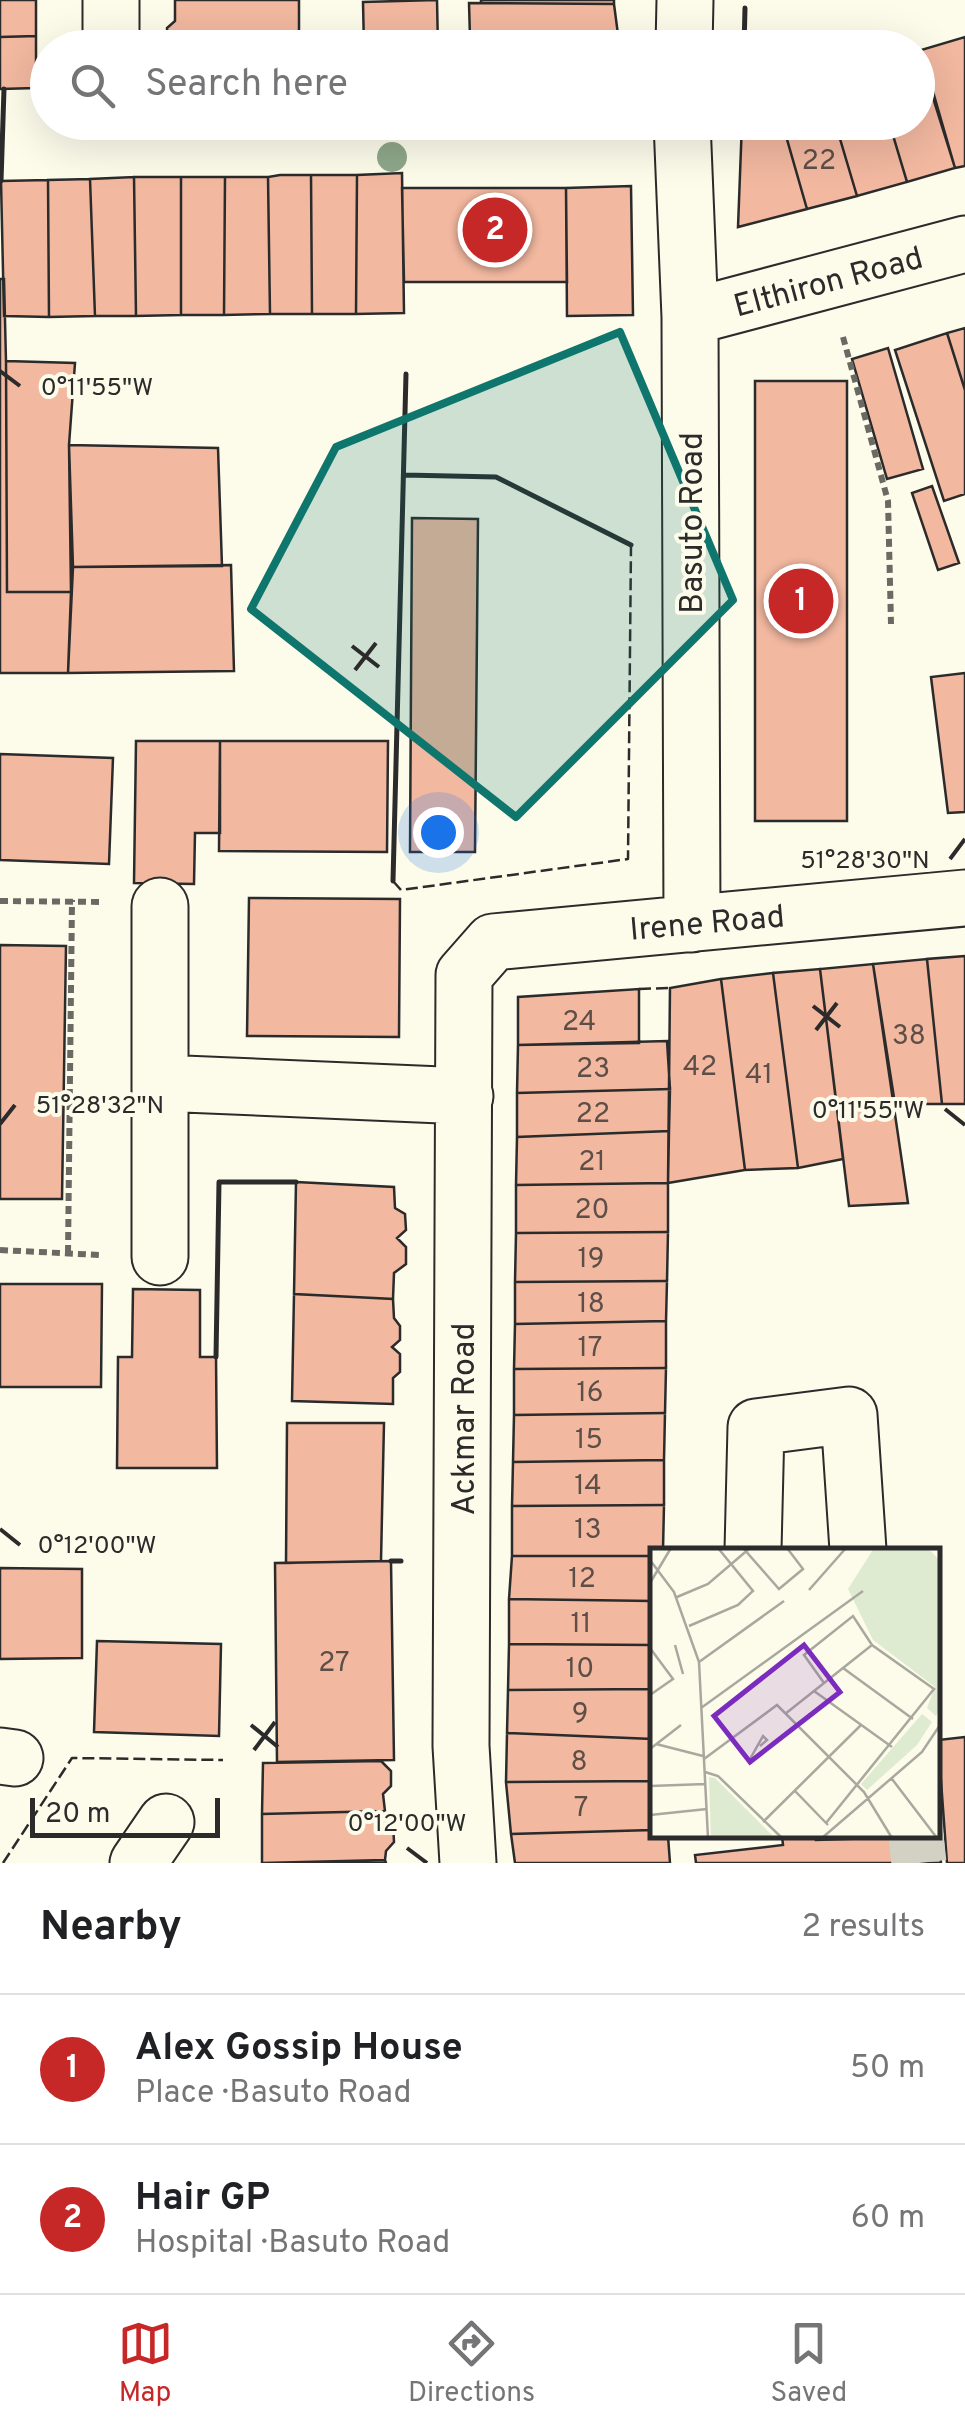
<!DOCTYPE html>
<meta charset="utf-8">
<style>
body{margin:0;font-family:Overpass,sans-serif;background:#f2f2f2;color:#202124}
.scale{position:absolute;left:30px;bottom:25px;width:190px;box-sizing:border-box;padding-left:10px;border:5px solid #2b2b2b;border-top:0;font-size:28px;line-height:35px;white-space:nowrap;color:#2b2b2b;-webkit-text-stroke:8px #fdfbea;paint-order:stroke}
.you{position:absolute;left:438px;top:832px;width:35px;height:35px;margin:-25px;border:8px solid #fff;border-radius:50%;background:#1a73e8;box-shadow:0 0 0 15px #1a73e833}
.badge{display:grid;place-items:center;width:65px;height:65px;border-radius:50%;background:#c62828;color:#fff;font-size:32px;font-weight:700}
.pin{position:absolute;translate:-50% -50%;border:5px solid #fff;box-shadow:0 2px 10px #0006}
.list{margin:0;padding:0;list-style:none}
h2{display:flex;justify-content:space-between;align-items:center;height:130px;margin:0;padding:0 40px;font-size:42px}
h2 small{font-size:32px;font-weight:400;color:#757577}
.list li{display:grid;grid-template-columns:65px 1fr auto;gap:30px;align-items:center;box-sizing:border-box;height:150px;padding:0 40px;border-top:2px solid #e0e0e0}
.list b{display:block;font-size:38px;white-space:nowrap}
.list p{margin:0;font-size:32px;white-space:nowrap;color:#757577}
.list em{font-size:32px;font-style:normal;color:#757577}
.icon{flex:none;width:55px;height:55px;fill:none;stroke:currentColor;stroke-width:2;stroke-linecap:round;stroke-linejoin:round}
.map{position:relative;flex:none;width:965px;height:1863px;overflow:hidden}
.search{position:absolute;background:#fff;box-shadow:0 10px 40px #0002;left:30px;right:30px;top:30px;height:110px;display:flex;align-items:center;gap:25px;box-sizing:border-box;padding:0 35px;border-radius:55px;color:#757577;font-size:38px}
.sheet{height:430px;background:#fff}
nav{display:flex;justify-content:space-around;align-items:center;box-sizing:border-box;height:140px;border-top:2px solid #e0e0e0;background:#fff;font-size:28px;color:#757577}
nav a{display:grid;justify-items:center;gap:5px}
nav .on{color:#c62828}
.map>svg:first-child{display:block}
.building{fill:#f2b8a0;stroke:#2b2b2b;stroke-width:2.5}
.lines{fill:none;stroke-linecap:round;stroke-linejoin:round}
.minor-tunnel{stroke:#d3d1c4;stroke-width:55;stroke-dasharray:55 28;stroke-linecap:butt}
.minor-casing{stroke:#2b2b2b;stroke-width:59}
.path{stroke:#6a6964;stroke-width:6;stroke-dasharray:8 5;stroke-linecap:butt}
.minor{stroke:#fdfbea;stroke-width:55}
.fence{stroke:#2b2b2b;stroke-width:2.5;stroke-dasharray:12 5;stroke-linecap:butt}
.wall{stroke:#2b2b2b;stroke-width:5}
.tree{fill:#8ea78a}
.marked{fill:#0f766e;fill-opacity:0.2;stroke:#0f766e;stroke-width:8;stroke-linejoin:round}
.ticks{fill:none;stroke:#2b2b2b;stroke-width:4}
.labels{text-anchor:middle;stroke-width:8;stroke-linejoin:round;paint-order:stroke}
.number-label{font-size:28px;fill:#5d4e48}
.street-label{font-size:32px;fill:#2b2b2b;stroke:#fdfbea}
.inset-road{fill:none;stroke:#a9a89e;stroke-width:2.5}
.view{fill:#7b2cbf;fill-opacity:0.15;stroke:#7b2cbf;stroke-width:5}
.inset-edge{fill:none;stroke:#2b2b2b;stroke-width:5}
.ticks-label{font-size:25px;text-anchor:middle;fill:#2b2b2b;stroke:#fdfbea;stroke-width:8;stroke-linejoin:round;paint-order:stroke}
</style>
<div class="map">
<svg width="965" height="1863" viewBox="0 0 965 1863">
<rect width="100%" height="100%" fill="#fdfbea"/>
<!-- building -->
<path class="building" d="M 0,0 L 36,0 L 36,36 L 0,37 Z
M 175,0 L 299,0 L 299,37 L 263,36 L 263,48 L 174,48 L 168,42 L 167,28 L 175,21 Z
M 437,0 L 438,48 L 364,48 L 363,2 Z
M 481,0 L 614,0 L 614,4 L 481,3 Z
M 469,3 L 614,4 L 619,42 L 614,48 L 485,48 L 485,37 L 470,38 Z
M 36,36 L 36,88 L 0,89 L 0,37 Z
M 263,36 L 299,37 L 299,48 L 263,48 Z
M 965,37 L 965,166 L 955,168 L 921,50 Z
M 918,50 L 955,168 L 907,182 L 889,122 L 918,122 Z
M 742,122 L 782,122 L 807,209 L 738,227 Z
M 782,122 L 835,122 L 857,196 L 807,209 Z
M 835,122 L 889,122 L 907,182 L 857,196 Z
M 402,173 L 404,313 L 356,314 L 357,175 Z
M 280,175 L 311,175 L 312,314 L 270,314 L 268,177 Z
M 311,175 L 357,175 L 356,314 L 312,314 Z
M 134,177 L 136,316 L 95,316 L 90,179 Z
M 134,177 L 181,177 L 181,315 L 136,316 Z
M 181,177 L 225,177 L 224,315 L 181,315 Z
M 225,177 L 268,177 L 270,314 L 224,315 Z
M 90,179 L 95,316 L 49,317 L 48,180 Z
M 48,180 L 49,317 L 4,316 L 1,181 Z
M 631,186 L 633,315 L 567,316 L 566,188 Z
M 402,188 L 566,188 L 567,282 L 404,282 Z
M 0,279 L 4,279 L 6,361 L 7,592 L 71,592 L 68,673 L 0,673 Z
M 965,328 L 965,390 L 947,333 Z
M 947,333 L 965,390 L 965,494 L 944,501 L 895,350 Z
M 888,348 L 923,469 L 887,479 L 852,359 Z
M 6,361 L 75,363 L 69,445 L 71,592 L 7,592 Z
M 755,381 L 847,381 L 847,821 L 755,821 Z
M 69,445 L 218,448 L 222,566 L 73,567 Z
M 932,486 L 959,563 L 938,570 L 912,493 Z
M 412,518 L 478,519 L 475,852 L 410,852 Z
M 231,565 L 234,671 L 68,673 L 73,567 Z
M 965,673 L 965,812 L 948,813 L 931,677 Z
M 136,741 L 220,741 L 220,833 L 195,833 L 194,884 L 134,883 Z
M 220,741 L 388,741 L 387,852 L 219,851 Z
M 0,754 L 113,758 L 109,864 L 0,860 Z
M 249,898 L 400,899 L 399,1037 L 247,1036 Z
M 0,945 L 66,946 L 62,1199 L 0,1199 Z
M 965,956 L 965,1104 L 942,1104 L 927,959 Z
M 927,959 L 942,1104 L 895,1104 L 873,964 Z
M 873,964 L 908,1203 L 849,1206 L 820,969 Z
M 820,969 L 843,1159 L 798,1168 L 773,973 Z
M 773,973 L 798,1168 L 745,1170 L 721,979 Z
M 721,979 L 745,1170 L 668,1183 L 670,988 Z
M 639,989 L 639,1043 L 518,1045 L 518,997 Z
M 667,1041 L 670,1089 L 517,1093 L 518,1045 Z
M 670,1089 L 669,1131 L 517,1137 L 517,1093 Z
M 669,1131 L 668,1183 L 516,1185 L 517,1137 Z
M 296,1182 L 394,1187 L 395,1208 L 405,1214 L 406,1230 L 397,1238 L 406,1247 L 406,1264 L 394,1273 L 393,1299 L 294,1294 Z
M 668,1183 L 668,1232 L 516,1233 L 516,1185 Z
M 668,1232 L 667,1281 L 515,1282 L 516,1233 Z
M 667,1281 L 666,1321 L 515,1324 L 515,1282 Z
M 0,1284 L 102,1284 L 101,1387 L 0,1387 Z
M 133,1289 L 200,1290 L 200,1357 L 216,1357 L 217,1468 L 117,1468 L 118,1357 L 132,1357 Z
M 294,1294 L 393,1299 L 394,1318 L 400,1326 L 400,1340 L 392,1347 L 400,1354 L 400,1372 L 393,1378 L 393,1404 L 292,1401 Z
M 666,1321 L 666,1368 L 514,1369 L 515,1324 Z
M 666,1368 L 665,1413 L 514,1415 L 514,1369 Z
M 665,1413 L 664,1460 L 513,1462 L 514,1415 Z
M 287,1423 L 384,1423 L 381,1561 L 286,1563 Z
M 664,1460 L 664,1505 L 512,1506 L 513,1462 Z
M 664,1505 L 663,1550 L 652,1550 L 652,1556 L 512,1556 L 512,1506 Z
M 512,1556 L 652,1556 L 652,1601 L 509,1599 Z
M 391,1561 L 394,1760 L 277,1762 L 275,1563 Z
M 0,1568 L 82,1569 L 82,1658 L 0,1659 Z
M 509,1599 L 652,1601 L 652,1645 L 509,1644 Z
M 97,1641 L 221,1644 L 219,1736 L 94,1732 Z
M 509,1644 L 652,1645 L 652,1689 L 508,1690 Z
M 652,1689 L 652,1739 L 507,1733 L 508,1690 Z
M 507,1733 L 652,1739 L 652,1781 L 506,1782 Z
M 965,1737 L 965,1863 L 947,1863 L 938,1740 Z
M 381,1761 L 391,1771 L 391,1786 L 383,1794 L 385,1811 L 262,1814 L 263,1763 Z
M 652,1781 L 652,1830 L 511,1834 L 506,1782 Z
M 385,1811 L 393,1821 L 394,1842 L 386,1851 L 385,1860 L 262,1863 L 262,1814 Z
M 938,1829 L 941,1863 L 696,1863 L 695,1855 L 783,1845 L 782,1836 L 816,1836 L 816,1840 L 938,1836 Z
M 652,1830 L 652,1836 L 668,1836 L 670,1863 L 515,1863 L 511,1834 Z
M 385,1860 L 386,1863 L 278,1863 Z"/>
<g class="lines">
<!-- minor-tunnel -->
<path class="minor-tunnel" d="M 916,1836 L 919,1863"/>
<defs>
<path id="minor" d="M 111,0 L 111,48
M 684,48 L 685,0
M 682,122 L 690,317 L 692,924
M 690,317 L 965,244
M 160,1083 L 160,906
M 160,1257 L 160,1083 L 465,1096
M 753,1550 L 756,1427 L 849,1415 L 858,1550
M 0,1756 L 15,1758
M 138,1863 L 166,1822
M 468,1863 L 461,1746 L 464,975 L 493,942 L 965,898"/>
</defs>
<!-- minor casing -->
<use href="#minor" class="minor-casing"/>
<!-- path -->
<path class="path" d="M 843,337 L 888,501 L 891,624
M 0,901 L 104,902
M 0,1250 L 99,1255
M 68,1253 L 72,900"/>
<!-- minor -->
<use href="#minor" class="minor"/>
<!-- fence -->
<path class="fence" d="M 393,881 L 401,890 L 628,859 L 631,545
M 639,989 L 670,988
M 3,1863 L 72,1758 L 223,1760"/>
<!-- wall -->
<path class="wall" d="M 744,48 L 745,8
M 1,181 L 4,89
M 404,475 L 496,477 L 631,545
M 393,881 L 406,374
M 216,1357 L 219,1182 L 296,1182
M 391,1561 L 401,1561"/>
</g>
<!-- trees -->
<circle class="tree" cx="392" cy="157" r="15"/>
<!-- marked area -->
<path class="marked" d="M 620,332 L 733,600 L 516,817 L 251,609 L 336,447 Z"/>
<!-- ticks -->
<path class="ticks" d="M 0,371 L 20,386M 352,646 L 379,667M 355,670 L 376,643M 950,859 L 965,839M 813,1006 L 840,1027M 816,1030 L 837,1003M 945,1109 L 965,1125M 0,1124 L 15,1105M 0,1529 L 20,1545M 251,1725 L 278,1747M 254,1750 L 275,1722M 407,1848 L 427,1863"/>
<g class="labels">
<!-- number labels -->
<g class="number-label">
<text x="819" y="169">22</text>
<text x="579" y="1030">24</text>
<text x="909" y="1044">38</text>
<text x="700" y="1075">42</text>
<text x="593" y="1077">23</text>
<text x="759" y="1083">41</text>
<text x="593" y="1122">22</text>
<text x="592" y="1170">21</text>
<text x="592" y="1218">20</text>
<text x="591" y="1267">19</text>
<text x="591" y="1312">18</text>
<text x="590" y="1356">17</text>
<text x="590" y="1401">16</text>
<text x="589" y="1448">15</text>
<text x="588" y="1494">14</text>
<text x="588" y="1538">13</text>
<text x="582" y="1587">12</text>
<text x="581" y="1632">11</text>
<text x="334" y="1671">27</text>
<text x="580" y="1677">10</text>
<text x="580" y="1722">9</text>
<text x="579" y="1770">8</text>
<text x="581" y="1816">7</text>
</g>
<!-- street labels -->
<g class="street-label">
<text transform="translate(828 281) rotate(-15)" y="11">Elthiron Road</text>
<text transform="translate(691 523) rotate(-90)" y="11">Basuto Road</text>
<text transform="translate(707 922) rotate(-5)" y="11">Irene Road</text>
<text transform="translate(463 1419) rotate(-90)" y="11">Ackmar Road</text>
</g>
</g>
<!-- overview -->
<g transform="translate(650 1548)">
<rect width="290" height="290" fill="#fdfbea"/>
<path d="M 224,0 L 278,0 L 290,13 L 290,161 L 286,168 L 277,160 L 285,139 L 223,92 L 198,41 ZM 272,166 L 282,174 L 267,197 L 217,242 L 211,236 ZM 59,229 L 65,230 L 125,290 L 61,290 Z" fill="#deebd1"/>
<path class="inset-road" d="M 93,0 L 129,41 L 153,21 L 137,0M 0,12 L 24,44 L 49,114 L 58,290M 0,35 L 21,0M 159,42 L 196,0M 27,49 L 58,36 L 100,0M 39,78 L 88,57 L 103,43 L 68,0M 25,97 L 33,126M 0,100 L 23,131 L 0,147M 49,114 L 134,53M 193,120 L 263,171M 174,135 L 154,107 L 203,68 L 222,97 L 284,141 L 176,275M 164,143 L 242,199M 51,160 L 213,43M 135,166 L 222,97M 6,196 L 53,208M 0,201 L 31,177M 54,211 L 127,157 L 214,244 L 242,290M 100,211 L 113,188 L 117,192 L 110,198M 55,224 L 68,228 L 132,290M 242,231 L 287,290M 0,238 L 56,236M 145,243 L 178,277M 0,267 L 57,261M 113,274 L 211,177M 172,290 L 272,204 L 290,177"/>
<path class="view" d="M 154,97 L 190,144 L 100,214 L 64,168 Z"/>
<rect width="290" height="290" class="inset-edge"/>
</g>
<g class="ticks-label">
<text x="97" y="395">0°11'55"W</text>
<text x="865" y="868">51°28'30"N</text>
<text x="100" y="1113">51°28'32"N</text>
<text x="868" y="1118">0°11'55"W</text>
<text x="97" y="1553">0°12'00"W</text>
<text x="407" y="1831">0°12'00"W</text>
</g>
</svg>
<div class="scale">20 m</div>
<div class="you"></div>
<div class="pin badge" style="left:801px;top:601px">1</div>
<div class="pin badge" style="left:495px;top:230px">2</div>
<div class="search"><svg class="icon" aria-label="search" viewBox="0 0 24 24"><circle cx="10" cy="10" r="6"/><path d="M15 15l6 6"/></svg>Search here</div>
</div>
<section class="sheet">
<h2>Nearby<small>2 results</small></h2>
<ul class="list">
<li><span class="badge">1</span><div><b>Alex Gossip House</b><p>Place · Basuto Road</p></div><em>50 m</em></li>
<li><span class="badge">2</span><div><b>Hair GP</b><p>Hospital · Basuto Road</p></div><em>60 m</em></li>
</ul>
</section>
<nav>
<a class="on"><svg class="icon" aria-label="map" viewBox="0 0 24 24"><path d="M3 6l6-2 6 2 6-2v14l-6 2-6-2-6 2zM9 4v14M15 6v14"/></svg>Map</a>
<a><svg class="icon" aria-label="directions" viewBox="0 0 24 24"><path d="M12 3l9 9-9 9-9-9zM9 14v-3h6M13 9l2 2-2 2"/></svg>Directions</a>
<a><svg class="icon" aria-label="saved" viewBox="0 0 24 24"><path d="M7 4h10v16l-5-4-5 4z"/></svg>Saved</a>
</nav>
